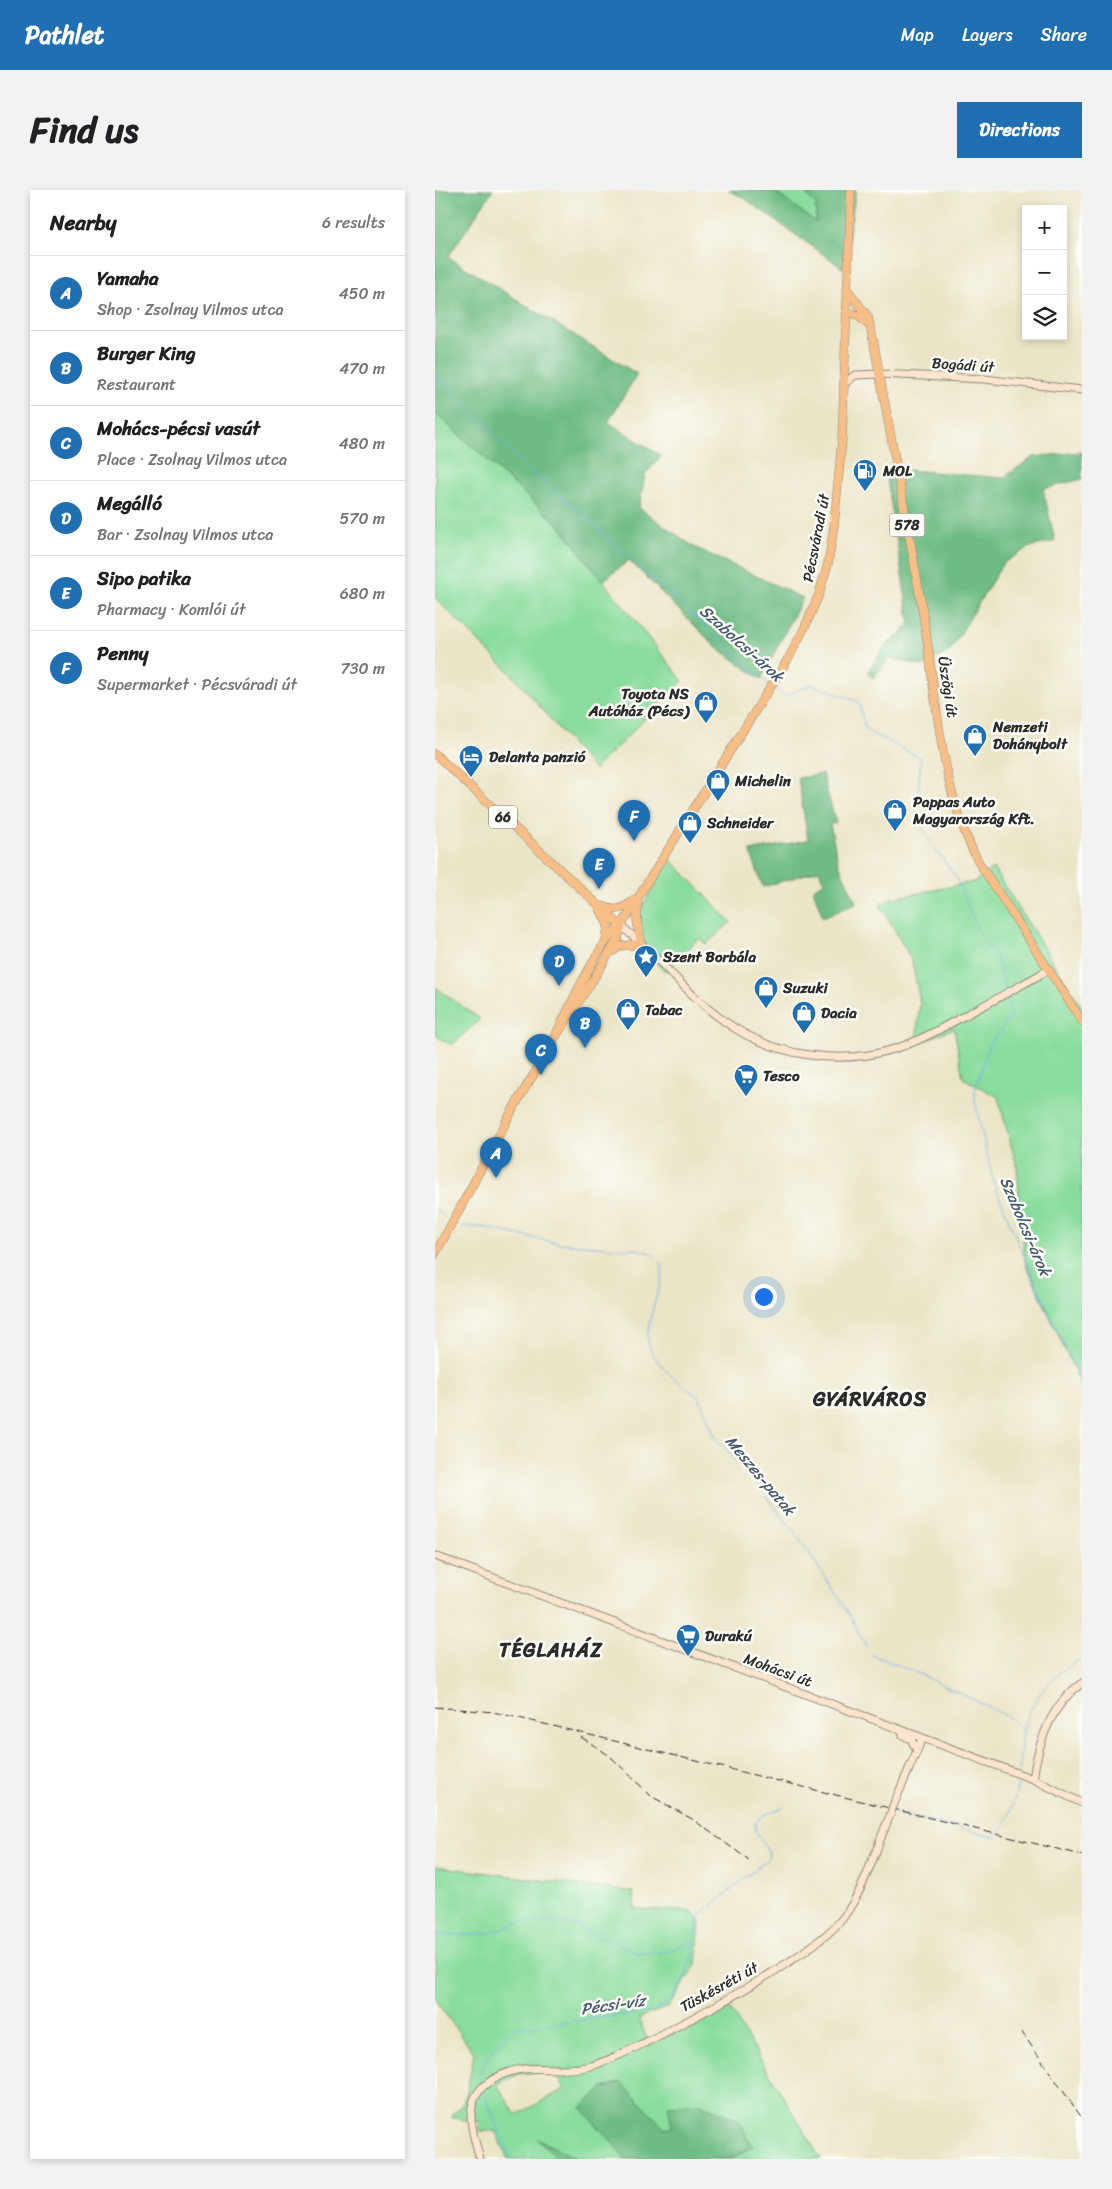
<!DOCTYPE html>
<meta charset="utf-8">
<style>
body{margin:0;font-family:Sriracha,sans-serif;background:#f2f2f2;color:#202124}
.controls{position:absolute;right:15px;top:15px;display:grid;overflow:hidden;border-radius:0px;box-shadow:0 2px 8px #0003}
.controls button{width:45px;height:45px;display:grid;place-items:center;padding:0;border:0;border-bottom:1px solid #e0e0e0;background:#fff;color:#202124;font:25px sans-serif}
.you{position:absolute;left:328px;top:1106px;width:18px;height:18px;margin:-12px;border:4px solid #fff;border-radius:50%;background:#1a73e8;box-shadow:0 0 0 8px #1a73e833}
.badge{display:grid;place-items:center;width:32px;height:32px;border-radius:50%;background:#1f6fb2;color:#fff;font-size:16px;font-weight:700}
.pin{position:absolute;translate:-50% -41px;filter:drop-shadow(0 1px 2px #0008)}
.pin::after{content:'';position:absolute;top:26px;width:18px;height:15px;background:inherit;clip-path:polygon(0 0,100% 0,50% 100%)}
.list{margin:0;padding:0;list-style:none}
h2{display:flex;justify-content:space-between;align-items:center;height:65px;margin:0;padding:0 20px;font-size:21px}
h2 small{font-size:16px;font-weight:400;color:#757577}
.list li{display:grid;grid-template-columns:32px 1fr auto;gap:15px;align-items:center;box-sizing:border-box;height:75px;padding:0 20px;border-top:1px solid #e0e0e0}
.list b{display:block;font-size:19px;white-space:nowrap}
.list p{margin:0;font-size:16px;white-space:nowrap;color:#757577}
.list em{font-size:16px;font-style:normal;color:#757577}
.icon{flex:none;width:28px;height:28px;fill:none;stroke:currentColor;stroke-width:2;stroke-linecap:round;stroke-linejoin:round}
.map{position:relative;flex:none;width:647px;height:1969px;overflow:hidden;border-radius:0px}
header{display:flex;align-items:center;gap:30px;box-sizing:border-box;height:70px;padding:0 25px;background:#1f6fb2;color:#fff}
header strong{font-size:24px}
nav{display:flex;gap:28px;margin-inline-start:auto;font-size:18px}
.intro{display:flex;align-items:center;justify-content:space-between;box-sizing:border-box;height:120px;padding:0 30px}
h1{margin:0;font-size:35px}
.button{padding:12px 22px;border-radius:0px;background:#1f6fb2;color:#fff;font-size:18px;font-weight:700}
main{display:flex;gap:30px;padding:0 30px}
aside{flex:1;background:#fff;border-radius:0px;box-shadow:0 2px 8px #0003}
.map>svg:first-child{display:block}
.green{fill:#89dc9d;stroke:#5a8464;fill-rule:evenodd}
.forest{fill:#6ebc84;stroke:#4c7458}
.lines{fill:none;stroke-linecap:round;stroke-linejoin:round}
.stream{stroke:#71afe4;stroke-width:1}
.secondary-casing{stroke:#8b8879;stroke-width:9}
.primary-casing{stroke:#8b8879;stroke-width:9}
.secondary{stroke:#fce5cf;stroke-width:7}
.primary{stroke:#f7be88;stroke-width:8}
.rail{stroke:#2b2b2b;stroke-width:1;stroke-dasharray:8 4;stroke-linecap:butt}
.secondary-bridge-casing{stroke:#8b8879;stroke-width:9;stroke-linecap:butt}
.secondary-bridge{stroke:#fce5cf;stroke-width:7}
.labels{text-anchor:middle;stroke-width:5;stroke-linejoin:round;paint-order:stroke}
.shield{fill:#fdfcf7;stroke:#6a6a68;stroke-width:1}
.shield-label{font-size:14px;font-weight:bold;fill:#2b2b2b}
.street-label{font-size:15px;fill:#2b2b2b;stroke:#fdfcf7}
.poi-label{font-size:15px;font-weight:bold;fill:#2b2b2b;stroke:#fdfcf7;text-anchor:start}
.water-label{font-size:16px;font-style:italic;fill:#44596c;stroke:#fdfcf7}
.district-label{font-size:20px;font-weight:bold;letter-spacing:1px;fill:#2b2b2b;stroke:#fdfcf7}
</style>
<header>
<strong>Pathlet</strong>
<nav><a>Map</a><a>Layers</a><a>Share</a></nav>
</header>
<div class="intro"><h1>Find us</h1><a class="button">Directions</a></div>
<main>
<aside>
<h2>Nearby<small>6 results</small></h2>
<ul class="list">
<li><span class="badge">A</span><div><b>Yamaha</b><p>Shop · Zsolnay Vilmos utca</p></div><em>450 m</em></li>
<li><span class="badge">B</span><div><b>Burger King</b><p>Restaurant</p></div><em>470 m</em></li>
<li><span class="badge">C</span><div><b>Mohács-pécsi vasút</b><p>Place · Zsolnay Vilmos utca</p></div><em>480 m</em></li>
<li><span class="badge">D</span><div><b>Megálló</b><p>Bar · Zsolnay Vilmos utca</p></div><em>570 m</em></li>
<li><span class="badge">E</span><div><b>Sipo patika</b><p>Pharmacy · Komlói út</p></div><em>680 m</em></li>
<li><span class="badge">F</span><div><b>Penny</b><p>Supermarket · Pécsváradi út</p></div><em>730 m</em></li>
</ul>
</aside>
<div class="map">
<svg width="647" height="1969" viewBox="0 0 647 1969">
<rect width="100%" height="100%" fill="#fdfcf7"/>
<filter id="ink" filterUnits="userSpaceOnUse"><feTurbulence type="fractalNoise" baseFrequency=".02" numOctaves="2"/><feDisplacementMap in="SourceGraphic" scale="10" xChannelSelector="R" yChannelSelector="G"/><feConvolveMatrix kernelMatrix="1 2 1 2 8 2 1 2 1" color-interpolation-filters="sRGB"/></filter>
<filter id="wash" filterUnits="userSpaceOnUse"><feTurbulence type="fractalNoise" baseFrequency=".0096" numOctaves="4" result="noise"/><feDisplacementMap in="SourceGraphic" scale="20" xChannelSelector="R" yChannelSelector="G"/><feGaussianBlur stdDeviation="1.12" result="paint"/><feColorMatrix in="noise" values="0 0 0 0 0 0 0 0 0 0 0 0 0 0 0 0 0 1.4 0 .05"/><feComposite in="paint" operator="in"/></filter>
<g filter="url(#wash)">
<rect width="100%" height="100%" fill="#ebe5c7"/>
<!-- green -->
<path class="green" d="M 337,0 L 368,0 L 381,15 L 381,33 Z
M 0,223 L 122,333 L 248,491 L 159,580 L 82,490 L 0,408 Z
M 234,668 L 296,732 L 271,754 L 264,748 L 230,782 L 204,756 L 209,748 L 204,723 Z
M 558,678 L 647,817 L 647,1197 L 590,1072 L 582,977 L 563,907 L 528,888 L 519,838 L 481,854 L 485,812 L 477,771 L 445,714 L 457,708 L 539,692 Z
M 0,797 L 45,829 L 17,855 L 0,845 Z
M 0,1676 L 198,1702 L 200,1719 L 257,1721 L 265,1730 L 261,1775 L 233,1817 L 204,1828 L 214,1855 L 294,1817 L 386,1969 L 73,1969 L 60,1941 L 45,1941 L 45,1932 L 17,1928 L 16,1925 L 27,1916 L 32,1901 L 39,1863 L 0,1810 ZM 106,1882 L 121,1883 L 130,1899 L 81,1925 L 62,1894 L 84,1884 Z"/>
<!-- forest -->
<path class="forest" d="M 0,0 L 58,0 L 13,67 L 202,184 L 173,232 L 226,266 L 210,285 L 204,318 L 259,357 L 368,408 L 326,489 L 280,456 L 194,370 L 168,391 L 122,333 L 0,223 Z
M 293,0 L 337,0 L 381,32 L 381,15 L 368,0 L 421,0 L 409,79 L 309,8 Z
M 647,262 L 647,289 L 608,299 L 620,351 L 595,357 L 568,373 L 515,461 L 488,476 L 455,468 L 438,488 L 432,483 L 450,456 L 475,435 L 452,289 L 474,280 L 568,288 L 598,267 Z
M 387,584 L 401,633 L 395,634 L 403,672 L 421,713 L 388,728 L 378,699 L 389,693 L 384,680 L 328,697 L 315,661 L 373,650 L 363,588 Z
M 186,1892 L 230,1939 L 237,1937 L 233,1916 L 265,1914 L 304,1930 L 317,1957 L 296,1969 L 191,1969 L 146,1917 L 168,1898 Z
M 102,1949 L 143,1969 L 123,1969 Z"/>
<g class="lines">
<!-- stream -->
<path class="stream" d="M 0,184 L 97,282 L 154,330 L 334,495
M 339,499 L 350,506 L 376,494 L 422,511 C 429,520 425,534 434,542 L 486,568 L 481,626 L 494,650 L 522,689 L 545,746 L 560,765 L 571,801
M 573,807 L 576,826 L 554,855 L 540,900 L 540,912 L 559,994 L 585,1057 L 647,1195
M 0,1019 L 10,1026
M 27,1036 L 52,1038 L 123,1053 L 206,1060 L 216,1063 L 220,1067
M 225,1072 C 230,1082 226,1089 224,1098 C 220,1113 214,1128 213,1144 C 210,1169 246,1194 264,1207 L 280,1247 L 324,1296 L 368,1354 L 416,1427 L 431,1456
M 437,1465 L 489,1486 L 574,1527 L 587,1540
M 584,1581 C 586,1568 585,1554 588,1542 C 595,1510 618,1483 647,1468
M 461,1623 L 561,1647 C 573,1632 582,1607 584,1587
M 0,1743 L 14,1746 L 55,1743 L 94,1730 L 131,1731 L 202,1763 L 229,1762 L 260,1750
M 46,1895 L 43,1886 C 50,1867 64,1851 81,1838 L 207,1823 C 214,1821 223,1819 229,1815 C 253,1798 260,1754 263,1727 L 333,1669 L 334,1663 L 320,1639 L 320,1634 L 327,1626 L 348,1617
M 48,1901 L 76,1969"/>
</g>
</g>
<g filter="url(#ink)">
<g class="lines">
<defs>
<path id="secondary" d="M 409,194 L 420,185 L 444,184 L 549,189 L 647,200
M 186,736 C 224,766 252,806 292,833 C 339,866 404,876 459,859 C 483,852 505,839 527,827 C 556,812 585,796 613,780
M 0,1366 L 598,1589 L 647,1613
M 468,1545 L 476,1549 L 482,1561
M 598,1589 C 603,1553 615,1515 647,1493
M 458,1616 L 487,1549
M 45,1969 C 38,1945 27,1914 50,1895 C 87,1866 118,1886 156,1876 C 180,1869 203,1856 225,1845 C 271,1822 314,1798 357,1770 C 374,1758 393,1746 407,1729 C 430,1700 441,1657 456,1623"/>
<path id="primary" d="M 412,99 L 433,127 L 439,154 C 455,244 473,334 488,424 C 502,505 504,598 543,671 L 647,831
M 411,121 L 422,125 L 434,135
M 0,564 L 186,736
M 168,716 C 180,723 189,718 200,710
M 165,719 L 173,735 L 171,751
M 177,762 L 186,756 L 206,754 L 202,731 L 203,712
M 121,846 L 161,785 L 183,749 L 186,736 L 212,693 L 353,469 L 370,437 L 384,404 L 393,374 L 399,336 L 407,250 L 416,0
M 0,1064 C 26,1018 50,970 76,923 C 90,897 107,873 120,847 C 133,820 163,752 186,736"/>
</defs>
<!-- secondary casing -->
<use href="#secondary" class="secondary-casing"/>
<!-- primary casing -->
<use href="#primary" class="primary-casing"/>
<!-- secondary -->
<use href="#secondary" class="secondary"/>
<!-- primary -->
<use href="#primary" class="primary"/>
<!-- rail -->
<path class="rail" d="M 0,1517 L 58,1522 L 118,1536 L 647,1665
M 146,1547 L 175,1566 L 216,1606 L 257,1629 L 314,1670
M 586,1841 L 647,1928"/>
<defs>
<path id="secondary-bridge" d="M 456,1623 L 458,1616"/>
</defs>
<!-- secondary-bridge casing -->
<use href="#secondary-bridge" class="secondary-bridge-casing"/>
<!-- secondary-bridge -->
<use href="#secondary-bridge" class="secondary-bridge"/>
</g>
</g>
<!-- icons -->
<defs>
<symbol id="fuel-pin" viewBox="-11 -11 22 30"><path d="M0 17L-7.5 6A9.5 9.5 0 1 1 7.5 6Z" fill="#1f6fb2" stroke="#fdfcf7"/><path d="M-5.5-6h7V0h2V4h1.3V-2.5L3-4.5l.8-.8L6-3V5H2.5V1h-1V6h-7ZM-4.2-4.7v3.2H.2V-4.7Z" fill="#fff"/></symbol>
<symbol id="shop-pin" viewBox="-11 -11 22 30"><path d="M0 17L-7.5 6A9.5 9.5 0 1 1 7.5 6Z" fill="#1f6fb2" stroke="#fdfcf7"/><path d="M-5-2.5h2.3a2.7 3.5 0 0 1 5.4 0H5L5.5 6h-11ZM-1.5-2.5h3a1.5 2.3 0 0 0-3 0Z" fill="#fff"/></symbol>
<symbol id="hotel-pin" viewBox="-11 -11 22 30"><path d="M0 17L-7.5 6A9.5 9.5 0 1 1 7.5 6Z" fill="#1f6fb2" stroke="#fdfcf7"/><path d="M-6-4.5h1.5V1H6V5H4.5V3h-9V5H-6ZM-4 0a1.8 1.8 0 1 1 3.6 0ZM.5 0V-2.5h3Q6-2.5 6 0Z" fill="#fff"/></symbol>
<symbol id="sight-pin" viewBox="-11 -11 22 30"><path d="M0 17L-7.5 6A9.5 9.5 0 1 1 7.5 6Z" fill="#1f6fb2" stroke="#fdfcf7"/><path d="M0-6L1.8-2.2L6-1.7L2.9 1.2L3.7 5.4L0 3.3L-3.7 5.4L-2.9 1.2L-6-1.7L-1.8-2.2Z" fill="#fff"/></symbol>
<symbol id="supermarket-pin" viewBox="-11 -11 22 30"><path d="M0 17L-7.5 6A9.5 9.5 0 1 1 7.5 6Z" fill="#1f6fb2" stroke="#fdfcf7"/><path d="M-6-5.5h2.5l.6 2H6L4.5 2H-2.5L-4.4-4H-6ZM-1.5 3.2a1.3 1.3 0 1 0 .1 0ZM3 3.2a1.3 1.3 0 1 0 .1 0Z" fill="#fff"/></symbol>
</defs>
<g fill-rule="evenodd">
<use href="#fuel-pin" x="416" y="267" width="28" height="38"/>
<use href="#shop-pin" x="257" y="499" width="28" height="38"/>
<use href="#shop-pin" x="526" y="532" width="28" height="38"/>
<use href="#hotel-pin" x="22" y="553" width="28" height="38"/>
<use href="#shop-pin" x="269" y="577" width="28" height="38"/>
<use href="#shop-pin" x="446" y="607" width="28" height="38"/>
<use href="#shop-pin" x="241" y="619" width="28" height="38"/>
<use href="#sight-pin" x="197" y="753" width="28" height="38"/>
<use href="#shop-pin" x="317" y="784" width="28" height="38"/>
<use href="#shop-pin" x="179" y="806" width="28" height="38"/>
<use href="#shop-pin" x="355" y="809" width="28" height="38"/>
<use href="#supermarket-pin" x="297" y="872" width="28" height="38"/>
<use href="#supermarket-pin" x="239" y="1432" width="28" height="38"/>
</g>
<g class="labels">
<!-- shield labels -->
<g class="shield">
<rect x="454.5" y="323.5" width="35" height="23" rx="4"/>
<rect x="54" y="615.5" width="28" height="23" rx="4"/>
</g>
<g class="shield-label">
<text x="472" y="340">578</text>
<text x="68" y="632">66</text>
</g>
<!-- street labels -->
<g class="street-label">
<text transform="translate(528 175) rotate(4)" y="5">Bogádi út</text>
<text transform="translate(381 348) rotate(-79)" y="5">Pécsváradi út</text>
<text transform="translate(513 497) rotate(81)" y="5">Üszögi út</text>
<text transform="translate(343 1480) rotate(20)" y="5">Mohácsi út</text>
<text transform="translate(284 1797) rotate(-29)" y="5">Tüskésréti út</text>
</g>
<!-- poi labels -->
<g class="poi-label">
<text x="448" y="286">MOL</text>
<text x="254" y="509" text-anchor="end">Toyota NS<tspan x="254" dy="17">Autóház (Pécs)</tspan></text>
<text x="558" y="542">Nemzeti<tspan x="558" dy="17">Dohánybolt</tspan></text>
<text x="54" y="572">Delanta panzió</text>
<text x="300" y="596">Michelin</text>
<text x="478" y="617">Pappas Auto<tspan x="478" dy="17">Magyarország Kft.</tspan></text>
<text x="272" y="638">Schneider</text>
<text x="228" y="772">Szent Borbála</text>
<text x="348" y="803">Suzuki</text>
<text x="210" y="825">Tabac</text>
<text x="386" y="828">Dacia</text>
<text x="328" y="891">Tesco</text>
<text x="270" y="1451">Durakú</text>
</g>
<!-- water labels -->
<g class="water-label">
<text transform="translate(307 453) rotate(42)" y="6">Szabolcsi-árok</text>
<text transform="translate(591 1036) rotate(67)" y="6">Szabolcsi-árok</text>
<text transform="translate(326 1285) rotate(50)" y="6">Meszes-patak</text>
<text transform="translate(178 1814) rotate(-8)" y="6">Pécsi-víz</text>
</g>
<!-- district labels -->
<g class="district-label">
<text x="435" y="1216">GYÁRVÁROS</text>
<text x="116" y="1467">TÉGLAHÁZ</text>
</g>
</g>
</svg>
<div class="controls">
<button>+</button>
<button>−</button>
<button><svg class="icon" aria-label="layers" viewBox="0 0 24 24"><path d="M12 4l9 5-9 5-9-5zM3 14l9 5 9-5"/></svg></button>
</div>
<div class="you"></div>
<div class="pin badge" style="left:61px;top:988px">A</div>
<div class="pin badge" style="left:150px;top:858px">B</div>
<div class="pin badge" style="left:106px;top:885px">C</div>
<div class="pin badge" style="left:124px;top:796px">D</div>
<div class="pin badge" style="left:164px;top:699px">E</div>
<div class="pin badge" style="left:199px;top:651px">F</div>
</div>
</main>
